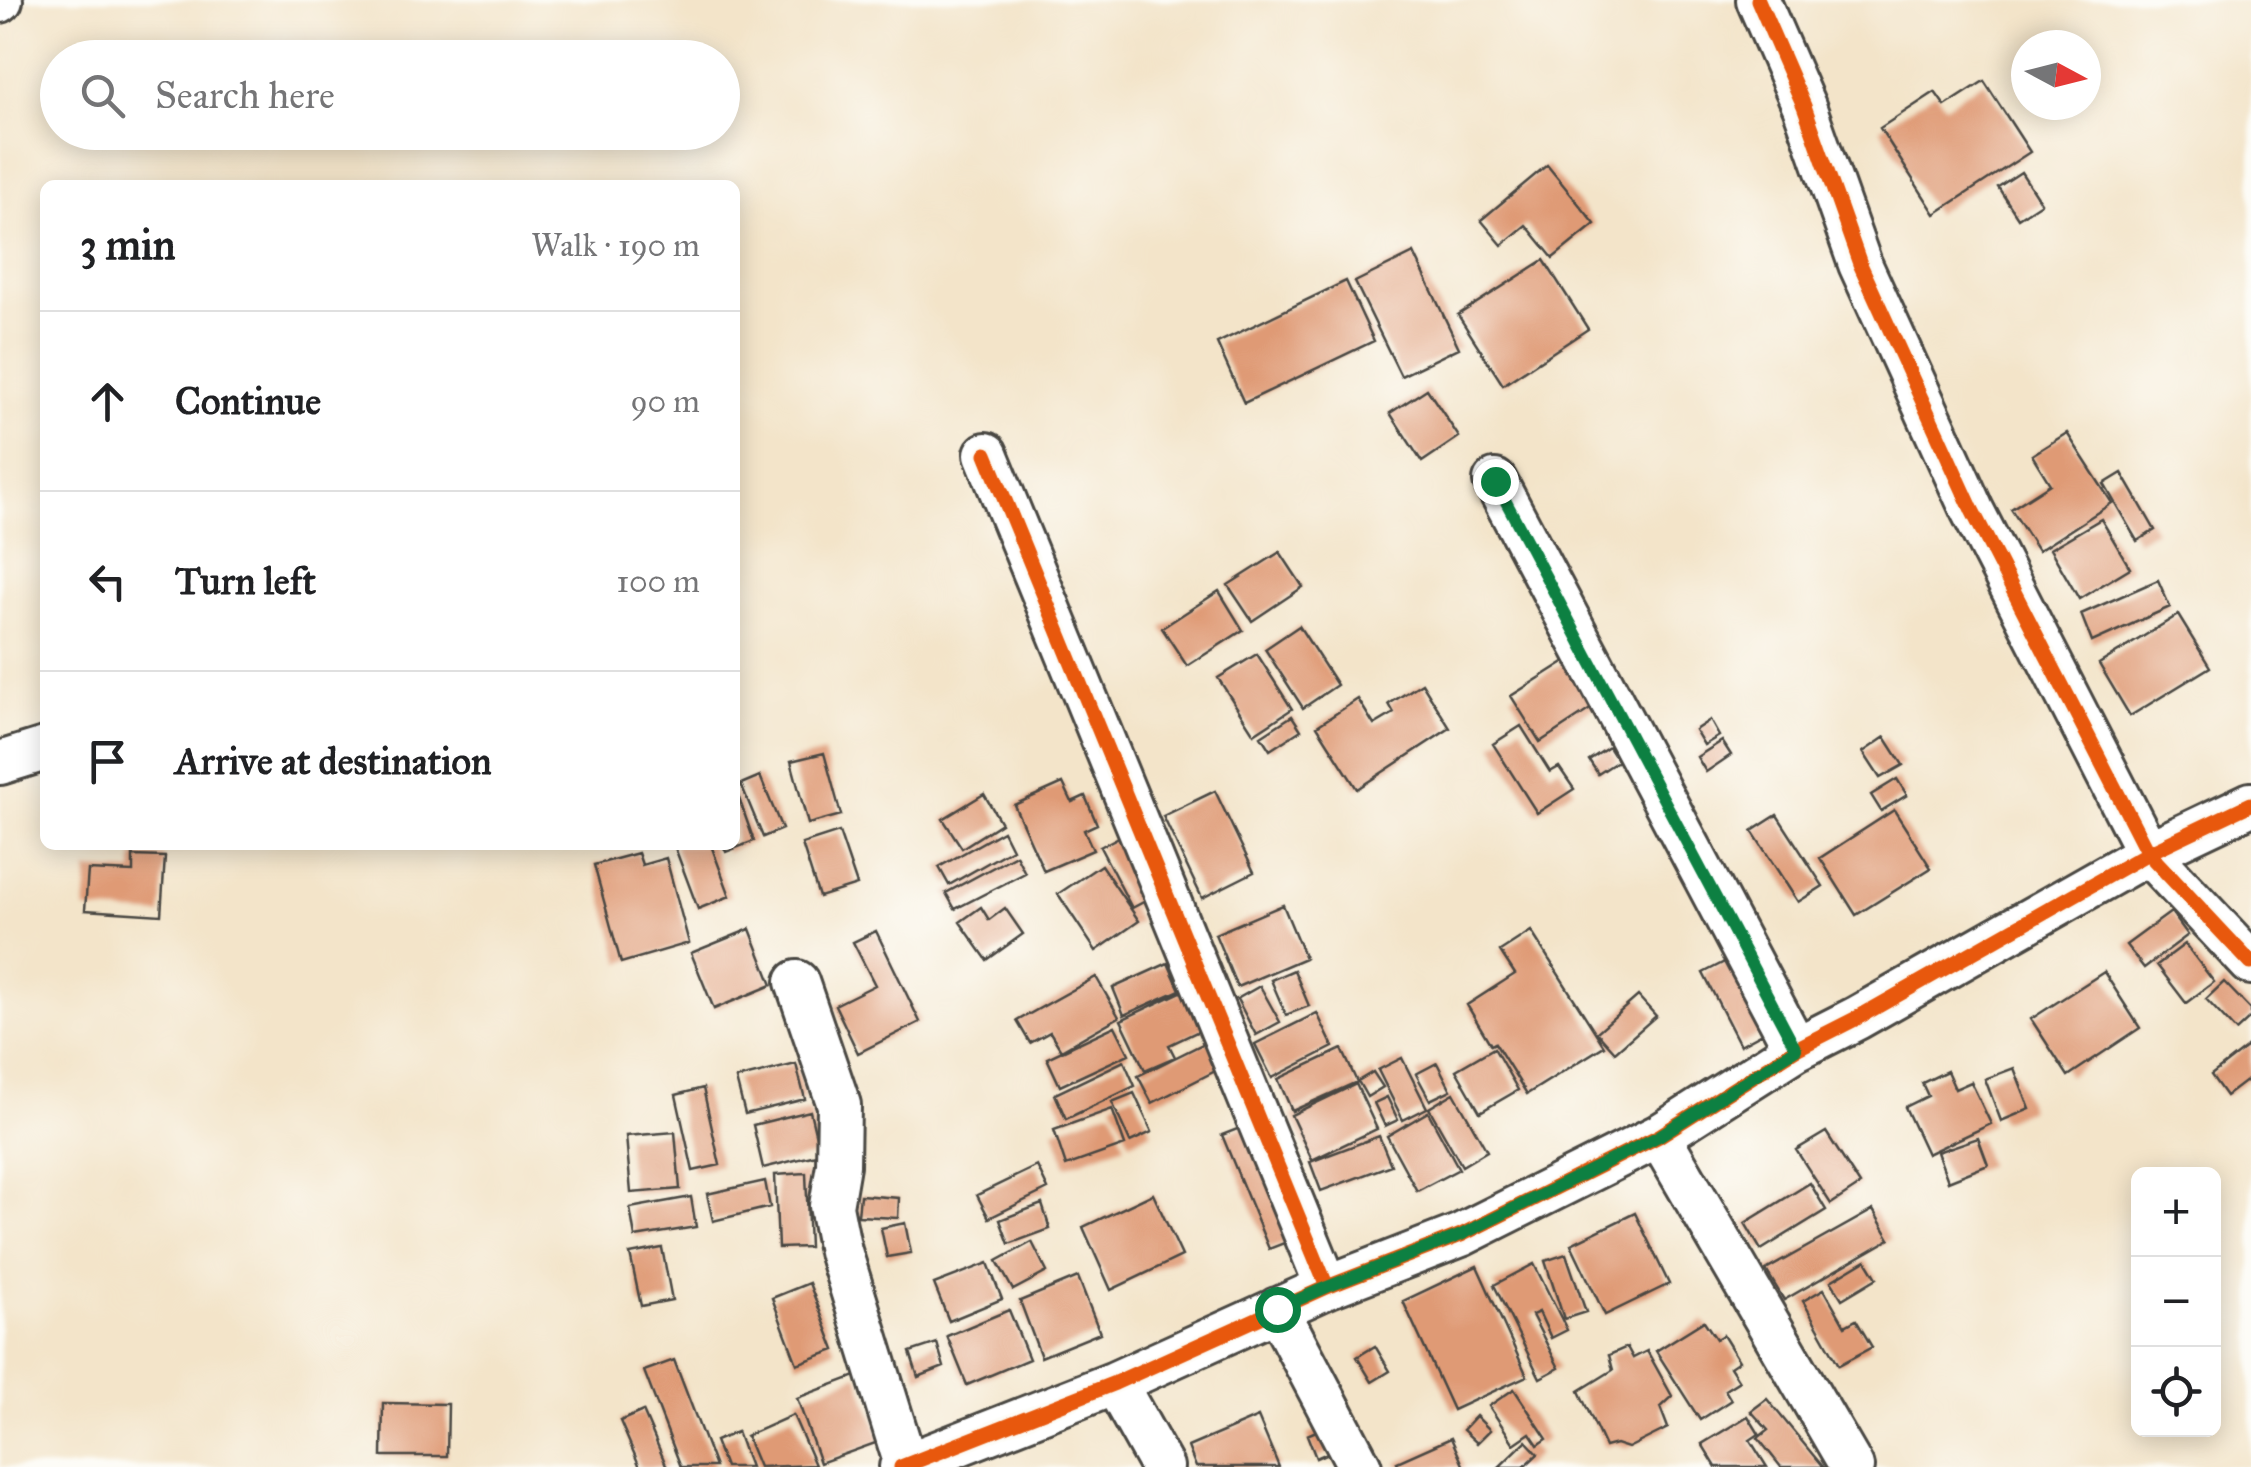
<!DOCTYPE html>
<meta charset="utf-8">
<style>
body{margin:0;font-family:"IM FELL Great Primer",serif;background:#f6f6f6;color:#202124}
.controls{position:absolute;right:30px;bottom:30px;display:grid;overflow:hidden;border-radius:15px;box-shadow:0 5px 25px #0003}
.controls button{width:90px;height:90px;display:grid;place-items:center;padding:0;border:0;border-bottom:2px solid #e0e0e0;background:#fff;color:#202124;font:50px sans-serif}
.compass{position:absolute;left:2011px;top:30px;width:90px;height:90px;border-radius:50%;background:#fff;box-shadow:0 5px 25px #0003;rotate:97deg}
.stop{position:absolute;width:30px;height:30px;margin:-22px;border:8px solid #0b8043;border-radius:50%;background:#fff}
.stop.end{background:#0b8043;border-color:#fff;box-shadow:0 2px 10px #0008}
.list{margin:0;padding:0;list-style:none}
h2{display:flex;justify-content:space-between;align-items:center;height:130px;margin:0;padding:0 40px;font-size:42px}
h2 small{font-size:32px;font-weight:400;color:#757577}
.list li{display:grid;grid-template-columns:65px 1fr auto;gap:30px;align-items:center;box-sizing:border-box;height:180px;padding:0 40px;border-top:2px solid #e0e0e0}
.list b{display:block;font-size:38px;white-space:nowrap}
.list em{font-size:32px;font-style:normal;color:#757577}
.icon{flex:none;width:55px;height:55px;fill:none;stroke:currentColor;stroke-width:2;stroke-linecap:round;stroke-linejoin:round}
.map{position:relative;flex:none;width:2251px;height:1467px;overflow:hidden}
.search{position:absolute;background:#fff;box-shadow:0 5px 25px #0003;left:40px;top:40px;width:700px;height:110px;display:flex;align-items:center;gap:25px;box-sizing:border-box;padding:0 35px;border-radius:55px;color:#757577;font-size:38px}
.panel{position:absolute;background:#fff;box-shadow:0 5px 25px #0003;left:40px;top:180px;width:700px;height:670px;border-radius:15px}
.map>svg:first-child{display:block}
.building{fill:#df9a74}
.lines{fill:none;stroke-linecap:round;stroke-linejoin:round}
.minor-casing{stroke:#494743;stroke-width:48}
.minor{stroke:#fff;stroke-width:42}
.cycleway-casing{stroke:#fdfcf7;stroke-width:21}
.cycleway{stroke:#e8590c;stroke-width:15}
.route{stroke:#0b8043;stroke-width:12}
</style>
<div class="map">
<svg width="2251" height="1467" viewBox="0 0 2251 1467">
<rect width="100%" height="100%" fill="#fdfcf7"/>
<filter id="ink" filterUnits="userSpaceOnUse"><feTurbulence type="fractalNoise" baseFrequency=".01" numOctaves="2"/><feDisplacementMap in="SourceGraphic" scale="20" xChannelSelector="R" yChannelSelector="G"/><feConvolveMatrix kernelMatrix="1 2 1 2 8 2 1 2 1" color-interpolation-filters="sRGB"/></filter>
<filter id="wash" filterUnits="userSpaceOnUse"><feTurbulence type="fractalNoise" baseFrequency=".0048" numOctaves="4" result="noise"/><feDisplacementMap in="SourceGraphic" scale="40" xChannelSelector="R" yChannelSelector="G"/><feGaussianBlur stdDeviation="2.25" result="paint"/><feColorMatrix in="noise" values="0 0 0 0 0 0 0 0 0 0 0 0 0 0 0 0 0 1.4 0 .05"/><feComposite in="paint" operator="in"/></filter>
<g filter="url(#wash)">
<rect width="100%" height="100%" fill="#f3e4c9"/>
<g id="blocks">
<!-- building -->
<path class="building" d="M 1984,81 L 2030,152 L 1935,214 L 1880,128 L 1935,92 L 1945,106 Z
M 1547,165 L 1595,224 L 1553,258 L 1526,225 L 1502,245 L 1481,220 Z
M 2021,172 L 2041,203 L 2018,218 L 1998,187 Z
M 1414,253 L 1459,348 L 1401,376 L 1355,282 Z
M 1544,260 L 1588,329 L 1503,385 L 1458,315 Z
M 1346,281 L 1374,341 L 1244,403 L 1217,343 Z
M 1427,389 L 1459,437 L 1422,462 L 1390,413 Z
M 2067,433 L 2112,503 L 2038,551 L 2011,509 L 2050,484 L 2032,455 Z
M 2122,473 L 2155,530 L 2137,541 L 2104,484 Z
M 2101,519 L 2130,568 L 2079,599 L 2050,549 Z
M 1280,552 L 1303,587 L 1252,621 L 1228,585 Z
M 2158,580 L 2170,607 L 2092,642 L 2081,614 Z
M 1219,591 L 1243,630 L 1187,666 L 1162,628 Z
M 2178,615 L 2210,667 L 2130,716 L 2099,664 Z
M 1299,626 L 1337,685 L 1303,708 L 1265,649 Z
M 1257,654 L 1292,709 L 1254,734 L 1218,678 Z
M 1566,661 L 1595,706 L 1540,742 L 1511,696 Z
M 1422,683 L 1450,728 L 1357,789 L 1317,726 L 1358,699 L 1374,725 L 1394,713 L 1389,704 Z
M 1292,716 L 1301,730 L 1270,750 L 1261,736 Z
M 1710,720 L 1719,736 L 1704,745 L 1695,730 Z
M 1521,726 L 1550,772 L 1559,767 L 1574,789 L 1537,813 L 1493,744 Z
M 1885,737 L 1903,765 L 1880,778 L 1863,752 Z
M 1722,741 L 1731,755 L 1706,772 L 1697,757 Z
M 1609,747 L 1618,761 L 1598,774 L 1589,760 Z
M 824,753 L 841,815 L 808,824 L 791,761 Z
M 760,776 L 782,829 L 763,837 L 741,784 Z
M 1897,779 L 1907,795 L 1881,811 L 1871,795 Z
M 1063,783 L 1072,802 L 1085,796 L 1097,824 L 1084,830 L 1093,850 L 1044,871 L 1014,805 Z
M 735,787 L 754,841 L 726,852 L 723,845 L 735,845 Z
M 1215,791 L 1254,872 L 1202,898 L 1163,816 Z
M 984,794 L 1001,823 L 962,848 L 943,819 Z
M 1894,810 L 1931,868 L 1856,915 L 1820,858 Z
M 1777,815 L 1823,886 L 1798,902 L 1752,831 Z
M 1136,828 L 1168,889 L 1132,908 L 1100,847 Z
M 1003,831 L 1012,849 L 949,885 L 939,867 Z
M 839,832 L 857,885 L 819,897 L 802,844 Z
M 674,845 L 711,845 L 730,896 L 698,909 Z
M 638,853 L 642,865 L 666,858 L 689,943 L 621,963 L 594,865 Z
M 1016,855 L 1025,873 L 955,909 L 946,893 Z
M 133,856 L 165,857 L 161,915 L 85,910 L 88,870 L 133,872 Z
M 1101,865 L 1139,921 L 1096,951 L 1058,894 Z
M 1283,905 L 1305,958 L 1237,987 L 1215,934 Z
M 981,907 L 989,920 L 1005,908 L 1023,934 L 987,960 L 960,922 Z
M 2171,912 L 2188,935 L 2144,968 L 2126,945 Z
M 750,929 L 772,985 L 714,1009 L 691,953 Z
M 876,931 L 920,1022 L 858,1053 L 835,1005 L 875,985 L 853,942 Z
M 1531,931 L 1604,1046 L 1527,1094 L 1495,1043 L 1491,1045 L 1467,1005 L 1515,974 L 1500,951 Z
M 1760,944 L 1796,1015 L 1740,1045 L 1703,973 Z
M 2185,944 L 2214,982 L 2186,1003 L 2157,965 Z
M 1168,963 L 1180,990 L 1124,1015 L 1113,988 Z
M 1294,970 L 1309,1006 L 1286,1015 L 1271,980 Z
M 2104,972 L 2140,1028 L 2068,1076 L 2031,1019 Z
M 1096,977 L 1119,1017 L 1061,1050 L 1050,1032 L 1030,1043 L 1017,1021 Z
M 1202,982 L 1220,1021 L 1169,1045 L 1175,1057 L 1145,1070 L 1121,1020 Z
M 2224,982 L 2251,1010 L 2251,1017 L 2236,1031 L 2206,999 Z
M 1260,986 L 1280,1022 L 1256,1035 L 1237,999 Z
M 1638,996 L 1656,1016 L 1615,1052 L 1597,1032 Z
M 1317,1013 L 1333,1047 L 1272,1078 L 1255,1044 Z
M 1115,1026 L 1129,1054 L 1060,1086 L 1047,1058 Z
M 1219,1036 L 1233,1062 L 1152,1103 L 1138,1076 Z
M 2251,1044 L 2251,1077 L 2226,1096 L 2211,1075 Z
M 1494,1048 L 1518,1090 L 1480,1112 L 1456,1070 Z
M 1342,1049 L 1357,1082 L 1292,1111 L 1278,1079 Z
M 1402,1058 L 1427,1108 L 1403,1120 L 1378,1070 Z
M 1124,1061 L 1135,1086 L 1066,1119 L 1055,1094 Z
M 1437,1063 L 1451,1090 L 1430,1100 L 1416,1074 Z
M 796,1064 L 805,1099 L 745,1114 L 736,1079 Z
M 2014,1068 L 2030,1109 L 2001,1121 L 1985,1079 Z
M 1947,1071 L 1955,1089 L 1971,1082 L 1991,1124 L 1927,1154 L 1905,1107 L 1928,1096 L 1922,1083 Z
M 1373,1072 L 1383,1087 L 1367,1097 L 1358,1081 Z
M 1356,1084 L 1377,1129 L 1312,1160 L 1291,1115 Z
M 703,1088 L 720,1165 L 693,1171 L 676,1095 Z
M 1134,1093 L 1152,1132 L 1130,1142 L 1112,1102 Z
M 1454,1093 L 1487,1151 L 1462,1166 L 1429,1108 Z
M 1387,1097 L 1398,1120 L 1385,1126 L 1374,1103 Z
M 1112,1109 L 1125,1145 L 1066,1166 L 1054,1130 Z
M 810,1111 L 820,1154 L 763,1168 L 753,1125 Z
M 1428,1112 L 1459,1169 L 1417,1191 L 1387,1136 Z
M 1255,1122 L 1302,1236 L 1269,1249 L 1222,1135 Z
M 675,1132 L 680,1189 L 631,1193 L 626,1136 Z
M 1826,1132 L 1860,1185 L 1831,1204 L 1796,1150 Z
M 1379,1136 L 1391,1165 L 1321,1191 L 1310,1162 Z
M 1978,1138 L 1988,1165 L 1948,1181 L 1937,1152 Z
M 1037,1166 L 1048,1189 L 989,1218 L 977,1195 Z
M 806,1173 L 809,1247 L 778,1248 L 775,1175 Z
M 765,1181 L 770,1207 L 713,1221 L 707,1194 Z
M 1810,1183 L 1826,1210 L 1761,1250 L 1745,1223 Z
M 1153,1194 L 1182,1256 L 1111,1290 L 1083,1227 Z
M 860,1195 L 899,1198 L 898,1218 L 858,1216 Z
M 691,1197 L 696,1227 L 635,1237 L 630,1208 Z
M 1042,1204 L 1050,1229 L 1009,1244 L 1000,1220 Z
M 1873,1210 L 1890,1239 L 1784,1300 L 1766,1270 Z
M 1635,1213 L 1669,1284 L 1605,1315 L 1571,1244 Z
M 905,1223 L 911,1253 L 887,1257 L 881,1228 Z
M 1032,1242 L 1047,1272 L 1013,1290 L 997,1261 Z
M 662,1248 L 672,1300 L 641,1306 L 630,1254 Z
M 1566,1254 L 1586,1312 L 1564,1319 L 1545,1261 Z
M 1866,1260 L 1877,1278 L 1842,1299 L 1831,1281 Z
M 988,1263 L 1002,1299 L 949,1321 L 934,1284 Z
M 1534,1264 L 1567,1330 L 1551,1338 L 1539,1312 L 1532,1315 L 1559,1368 L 1540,1378 L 1494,1285 Z
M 1477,1266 L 1527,1376 L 1453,1410 L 1403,1301 Z
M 1078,1277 L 1100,1333 L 1041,1357 L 1020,1301 Z
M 809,1283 L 835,1350 L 797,1364 L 772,1298 Z
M 1824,1289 L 1845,1326 L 1856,1320 L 1872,1347 L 1839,1365 L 1803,1301 Z
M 1009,1310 L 1029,1359 L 967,1385 L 947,1336 Z
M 1704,1321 L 1716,1339 L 1723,1335 L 1739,1361 L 1730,1367 L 1739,1381 L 1725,1390 L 1731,1400 L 1700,1420 L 1656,1351 Z
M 937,1343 L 944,1367 L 918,1377 L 910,1352 Z
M 1375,1346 L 1390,1371 L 1372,1382 L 1357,1357 Z
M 1627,1347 L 1633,1358 L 1647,1351 L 1672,1396 L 1660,1407 L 1668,1428 L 1628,1448 L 1616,1444 L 1605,1447 L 1579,1391 L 1613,1370 L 1609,1355 Z
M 674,1360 L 715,1467 L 681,1467 L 644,1371 Z
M 858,1375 L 881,1441 L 820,1463 L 797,1398 Z
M 1514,1389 L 1547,1439 L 1538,1445 L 1530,1433 L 1514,1444 L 1489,1406 Z
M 1767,1399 L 1823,1467 L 1781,1467 L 1758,1438 L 1768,1430 L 1751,1411 Z
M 383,1403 L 448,1404 L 447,1456 L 382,1456 Z
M 643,1411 L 667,1467 L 640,1467 L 620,1421 Z
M 793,1415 L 815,1465 L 759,1467 L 746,1436 Z
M 1476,1416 L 1490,1430 L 1477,1443 L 1463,1430 Z
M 1748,1416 L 1759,1434 L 1750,1440 L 1767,1467 L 1716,1467 L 1702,1444 Z
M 1258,1417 L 1279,1467 L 1196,1467 L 1188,1447 Z
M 1342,1420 L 1351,1443 L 1316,1458 L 1307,1435 Z
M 737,1432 L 750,1467 L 725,1467 L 715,1441 Z
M 1451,1438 L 1464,1467 L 1400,1467 L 1397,1462 Z
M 1526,1441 L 1538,1454 L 1524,1467 L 1499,1467 Z"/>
</g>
</g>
<g filter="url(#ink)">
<use href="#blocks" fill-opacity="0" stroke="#494743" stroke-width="2.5"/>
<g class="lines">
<defs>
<path id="minor" d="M 1758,0 L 1804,106 L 1860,264 L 1972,510 L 2148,853 L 2251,963
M 0,1 L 1,0
M 986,454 L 1327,1287
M 1495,481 L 1796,1049
M 0,763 L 45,749
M 797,982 L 839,1105 L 838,1165 L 831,1206 L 840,1251 L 906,1465
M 1659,1136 L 1852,1467
M 1277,1309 L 1360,1467
M 1115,1383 L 1162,1467
M 901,1467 L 1115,1383 L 1327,1287 L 1461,1235 L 1659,1136 L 1796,1049 L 1857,1018 L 2148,853 L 2251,804"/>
</defs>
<!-- minor casing -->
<use href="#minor" class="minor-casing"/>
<!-- minor -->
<use href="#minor" class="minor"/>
<defs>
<path id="cycleway" d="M 1758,0 L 1804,106 L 1860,264 L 1972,510 L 2148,853 L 2251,963
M 986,454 L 1327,1287
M 901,1467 L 1115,1383 L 1327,1287 L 1461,1235 L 1659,1136 L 1796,1049 L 1857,1018 L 2148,853 L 2251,804"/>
</defs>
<!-- cycleway casing -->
<use href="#cycleway" class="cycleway-casing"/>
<!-- cycleway -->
<use href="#cycleway" class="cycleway"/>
</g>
</g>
<g class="lines" filter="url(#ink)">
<!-- route -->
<path class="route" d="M 1277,1309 L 1327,1287 L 1461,1235 L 1659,1136 L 1796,1049 L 1495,481"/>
</g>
</svg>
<div class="controls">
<button>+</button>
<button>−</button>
<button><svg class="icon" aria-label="locate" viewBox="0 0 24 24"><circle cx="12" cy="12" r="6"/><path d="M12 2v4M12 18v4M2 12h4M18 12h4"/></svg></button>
</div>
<svg class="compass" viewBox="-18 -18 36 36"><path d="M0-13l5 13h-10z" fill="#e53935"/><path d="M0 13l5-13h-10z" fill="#757577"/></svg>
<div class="stop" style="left:1277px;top:1309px"></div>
<div class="stop end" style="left:1495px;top:481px"></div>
<div class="search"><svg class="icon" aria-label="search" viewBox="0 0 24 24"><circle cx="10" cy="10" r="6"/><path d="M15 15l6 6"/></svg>Search here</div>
<section class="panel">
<h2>3 min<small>Walk · 190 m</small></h2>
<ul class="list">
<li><svg class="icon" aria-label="ahead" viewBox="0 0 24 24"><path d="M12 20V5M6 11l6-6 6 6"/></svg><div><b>Continue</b></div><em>90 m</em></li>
<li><svg class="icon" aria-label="left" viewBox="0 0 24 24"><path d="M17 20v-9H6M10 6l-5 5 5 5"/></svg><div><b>Turn left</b></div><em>100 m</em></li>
<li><svg class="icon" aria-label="arrive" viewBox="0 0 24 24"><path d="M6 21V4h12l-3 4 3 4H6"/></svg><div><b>Arrive at destination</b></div></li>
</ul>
</section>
</div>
